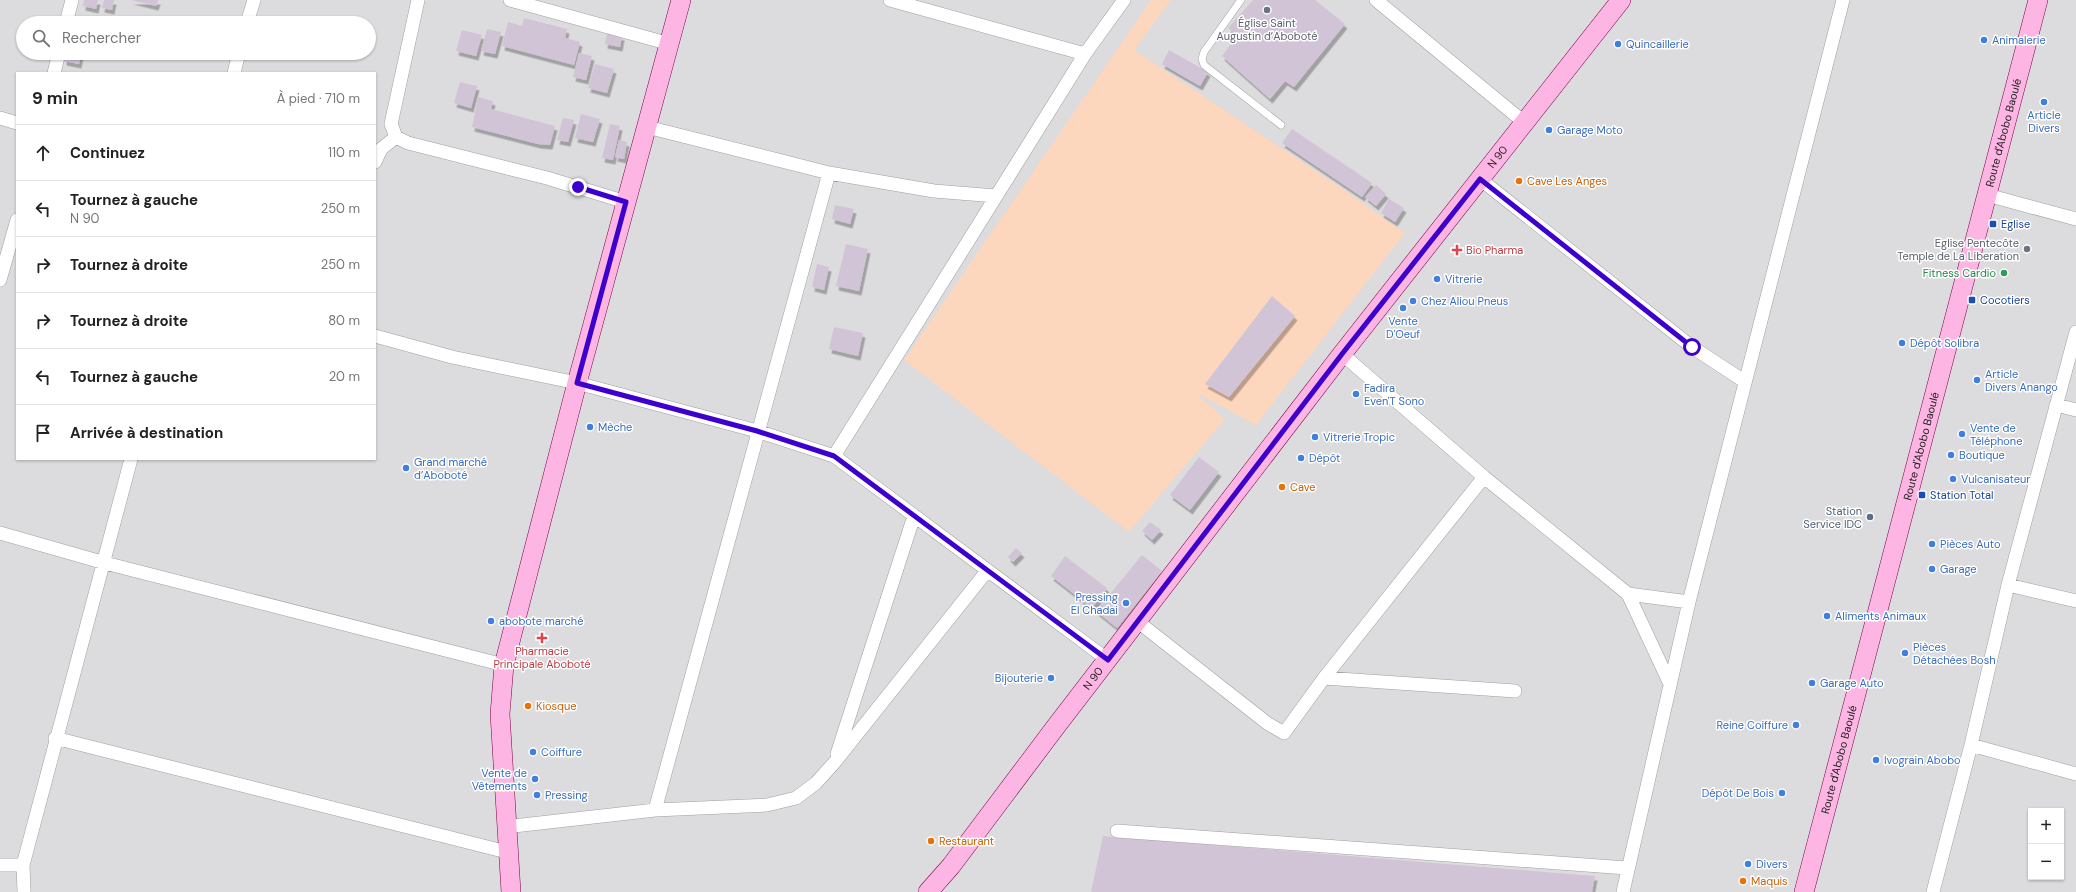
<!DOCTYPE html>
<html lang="fr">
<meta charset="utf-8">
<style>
body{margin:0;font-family:"DM Sans",sans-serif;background:#f6f6f6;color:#222}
.controls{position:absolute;right:12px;bottom:12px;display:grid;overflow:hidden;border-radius:0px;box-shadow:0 1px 3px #0004}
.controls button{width:36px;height:36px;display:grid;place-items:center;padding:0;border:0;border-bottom:1px solid #e0e0e0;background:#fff;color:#222;font:20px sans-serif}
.stop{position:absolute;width:12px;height:12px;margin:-9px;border:3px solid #3d00cd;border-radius:50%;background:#fff}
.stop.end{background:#3d00cd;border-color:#fff;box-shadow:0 1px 4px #0008}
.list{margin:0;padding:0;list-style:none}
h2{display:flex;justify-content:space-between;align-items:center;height:52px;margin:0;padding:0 16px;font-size:17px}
h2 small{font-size:13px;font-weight:400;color:#767676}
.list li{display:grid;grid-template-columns:26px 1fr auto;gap:12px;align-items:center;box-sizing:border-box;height:56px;padding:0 16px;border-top:1px solid #e0e0e0}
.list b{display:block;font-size:15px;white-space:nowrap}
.list p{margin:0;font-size:13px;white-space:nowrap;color:#767676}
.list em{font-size:13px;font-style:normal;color:#767676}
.icon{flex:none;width:22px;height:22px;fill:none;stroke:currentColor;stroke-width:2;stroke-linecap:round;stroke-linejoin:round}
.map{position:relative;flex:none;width:2076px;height:892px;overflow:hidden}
.search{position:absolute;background:#fff;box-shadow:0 1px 3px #0004;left:16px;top:16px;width:360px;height:44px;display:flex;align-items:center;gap:10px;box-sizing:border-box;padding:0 14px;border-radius:22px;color:#767676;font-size:15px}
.panel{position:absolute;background:#fff;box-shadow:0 1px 3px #0004;left:16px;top:72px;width:360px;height:388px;border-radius:0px}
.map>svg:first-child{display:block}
.residential{fill:#dcdbdd;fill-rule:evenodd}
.park{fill:#fdd6be}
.building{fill:#d2c4d7;filter:url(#shadow)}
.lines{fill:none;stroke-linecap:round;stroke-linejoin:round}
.lane-casing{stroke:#a0a0a0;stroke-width:8}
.street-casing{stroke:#a0a0a0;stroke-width:14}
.secondary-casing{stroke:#7b0049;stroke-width:20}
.lane{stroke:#fff;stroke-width:7}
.street{stroke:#fff;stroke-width:13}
.secondary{stroke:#fdb5e4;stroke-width:19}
.route{stroke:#3d00cd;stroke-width:5}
.worship-dot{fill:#6b7280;stroke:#fff;stroke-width:1.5}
.shop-dot{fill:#3f7fe0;stroke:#fff;stroke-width:1.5}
.food-dot{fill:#e8710a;stroke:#fff;stroke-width:1.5}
.transit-dot{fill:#1a4fb4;stroke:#fff;stroke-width:1.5}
.health-dot{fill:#e0444e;stroke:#fff;stroke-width:1.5}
.leisure-dot{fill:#2e9e5b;stroke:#fff;stroke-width:1.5}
.service-dot{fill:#5c6f8a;stroke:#fff;stroke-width:1.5}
.labels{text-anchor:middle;stroke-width:3;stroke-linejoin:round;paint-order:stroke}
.worship-label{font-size:11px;fill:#5b616d;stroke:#fff}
.shop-label{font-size:11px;fill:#366cbe;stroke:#fff;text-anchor:start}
.street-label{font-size:11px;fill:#1f1f1f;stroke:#fff}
.food-label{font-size:11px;fill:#c56008;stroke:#fff;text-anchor:start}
.transit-label{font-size:11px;fill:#164399;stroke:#fff;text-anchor:start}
.health-label{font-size:11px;fill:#be3a42;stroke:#fff;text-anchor:start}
.leisure-label{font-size:11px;fill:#27864d;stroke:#fff;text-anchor:end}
.service-label{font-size:11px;fill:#4e5e75;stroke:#fff;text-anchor:end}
</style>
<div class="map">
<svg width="2076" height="892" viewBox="0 0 2076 892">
<defs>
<filter id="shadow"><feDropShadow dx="2.5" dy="4.5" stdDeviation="0" flood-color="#0004"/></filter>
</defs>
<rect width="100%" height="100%" fill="#f0e4f0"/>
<!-- residential -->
<path class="residential" d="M 0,0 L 2076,0 L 2076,892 L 0,892 ZM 23,23 L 369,23 L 369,53 L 23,53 ZM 17,73 L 375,73 L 375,459 L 17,459 ZM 2031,811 L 2061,811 L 2061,877 L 2031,877 Z"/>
<!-- park -->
<path class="park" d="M 1151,0 L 1171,0 L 1134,50 L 1340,187 L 1405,233 L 1256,425 L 1195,392 L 1225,419 L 1129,532 L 904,360 Z"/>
<!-- building -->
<path class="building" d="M 84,0 L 98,0 L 96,9 L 83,6 Z
M 104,0 L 114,0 L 112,10 L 102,8 Z
M 131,0 L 158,0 L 156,6 Z
M 1253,0 L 1315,0 L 1345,24 L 1294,87 L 1285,81 L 1270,99 L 1222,56 L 1238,35 L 1228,28 Z
M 524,18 L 567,29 L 565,38 L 580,42 L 574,65 L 502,46 L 508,22 L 522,26 Z
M 487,29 L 501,32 L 495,54 L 481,51 Z
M 462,30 L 482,35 L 476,56 L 456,51 Z
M 607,33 L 622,36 L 620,47 L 605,44 Z
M 1169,50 L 1208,72 L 1200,86 L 1162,64 Z
M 65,53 L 81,53 L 79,64 L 64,61 Z
M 579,53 L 592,56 L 586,80 L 573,77 Z
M 595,64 L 614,69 L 607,93 L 588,88 Z
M 460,82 L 477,86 L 471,108 L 454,103 Z
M 478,97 L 493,101 L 491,109 L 555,126 L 550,145 L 538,144 L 472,127 Z
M 581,114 L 600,119 L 593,142 L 575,138 Z
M 563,118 L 574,120 L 568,142 L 557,140 Z
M 610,124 L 620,126 L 613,160 L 602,158 Z
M 1292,129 L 1372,183 L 1362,197 L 1282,143 Z
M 619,140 L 627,142 L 624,159 L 615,157 Z
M 1376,185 L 1386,194 L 1376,206 L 1365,197 Z
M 1389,199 L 1404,208 L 1395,222 L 1381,213 Z
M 835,205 L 854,209 L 850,224 L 832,219 Z
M 846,244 L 868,249 L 859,291 L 836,286 Z
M 817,264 L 829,267 L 824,290 L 812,287 Z
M 1272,296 L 1295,316 L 1229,397 L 1205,384 Z
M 834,327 L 863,333 L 858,356 L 829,349 Z
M 1199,457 L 1219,472 L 1190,510 L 1170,495 Z
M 1150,522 L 1161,530 L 1152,540 L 1142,531 Z
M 1016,548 L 1022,553 L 1013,562 L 1008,557 Z
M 1142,555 L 1162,571 L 1117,628 L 1096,611 Z
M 1065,556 L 1107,588 L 1092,608 L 1051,576 Z
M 1143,835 L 1154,838 L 1153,840 L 1595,876 L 1592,892 L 1091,892 L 1103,836 L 1142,840 Z"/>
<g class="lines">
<defs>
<path id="lane" d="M 1241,0 L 1204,52 L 1202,59 L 1204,65 L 1281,125"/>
<path id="street" d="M 418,0 L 391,124 L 396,137 L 408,143 L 547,178 L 626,202
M 510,0 L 670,44
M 890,0 L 1085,54
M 1376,0 L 1525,123
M 66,23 L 72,0
M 247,23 L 254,0
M 54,73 L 59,53
M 234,73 L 239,53
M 0,118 L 17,123
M 647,127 L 829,173 L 934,191 L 996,196
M 375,162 L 381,149 L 396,137
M 1480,179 L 1692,347 L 1744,381
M 1987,195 L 2076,219
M 0,280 L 17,220
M 375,336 L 452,357 L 577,383 L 757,431 L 834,456 L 1108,660
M 1342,354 L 1484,477 L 1628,594 L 1670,684
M 2056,405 L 2076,410
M 834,456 L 1085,54 L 1124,0
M 0,533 L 105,563 L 504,665
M 2008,585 L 2076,601
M 1628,594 L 1689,602
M 1137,621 L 1267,723 L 1284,733 L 1324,678 L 1484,477
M 1324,678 L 1515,691
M 55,738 L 507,852
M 1971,745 L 2076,774
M 837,754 L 914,516
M 655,810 L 829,173
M 505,827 L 655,810 L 767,805 L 796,798 L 816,783 L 834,763 L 987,571
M 1117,831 L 1627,868
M 0,865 L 23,865
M 24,892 L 23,865 L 131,459
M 1623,892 L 1689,602 L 1843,0
M 1933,892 L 1971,745 L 2008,585 L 2076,332"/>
<g id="secondary">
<path d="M 511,892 L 500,714 L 504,665 L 577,383 L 681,0"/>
<path id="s1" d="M 928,892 L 951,866 L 1054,729 L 1342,354 L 1621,0"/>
<path id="s2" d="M 1804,892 L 2038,0"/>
</g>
</defs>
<!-- lane casing -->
<use href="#lane" class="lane-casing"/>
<!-- street casing -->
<use href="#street" class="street-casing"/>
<!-- secondary casing -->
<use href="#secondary" class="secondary-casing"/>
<!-- lane -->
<use href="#lane" class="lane"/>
<!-- street -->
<use href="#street" class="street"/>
<!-- secondary -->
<use href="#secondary" class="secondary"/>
</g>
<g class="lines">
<!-- route -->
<path class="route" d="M 578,187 L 626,202 L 577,383 L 757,431 L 834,456 L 1108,660 L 1342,354 L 1480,179 L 1692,347"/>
</g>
<!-- markers -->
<g class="worship-dot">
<circle cx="1267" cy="10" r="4"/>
<circle cx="2027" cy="249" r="4"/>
</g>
<g class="shop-dot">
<circle cx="1984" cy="40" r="4"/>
<circle cx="1618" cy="44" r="4"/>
<circle cx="2044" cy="102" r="4"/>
<circle cx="1549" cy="130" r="4"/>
<circle cx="1437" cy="279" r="4"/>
<circle cx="1413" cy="301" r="4"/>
<circle cx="1403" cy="308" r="4"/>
<circle cx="1902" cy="343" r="4"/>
<circle cx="1977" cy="380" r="4"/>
<circle cx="1356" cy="394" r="4"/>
<circle cx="590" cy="427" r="4"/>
<circle cx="1962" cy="434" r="4"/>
<circle cx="1315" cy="437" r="4"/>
<circle cx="1951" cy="455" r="4"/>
<circle cx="1301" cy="458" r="4"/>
<circle cx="406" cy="468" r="4"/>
<circle cx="1953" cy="479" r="4"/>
<circle cx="1932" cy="544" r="4"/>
<circle cx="1932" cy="569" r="4"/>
<circle cx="1126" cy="603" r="4"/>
<circle cx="1827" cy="616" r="4"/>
<circle cx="491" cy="621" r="4"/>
<circle cx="1905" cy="653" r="4"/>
<circle cx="1051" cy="678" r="4"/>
<circle cx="1812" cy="683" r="4"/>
<circle cx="1796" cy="725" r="4"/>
<circle cx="533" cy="752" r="4"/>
<circle cx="1876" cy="760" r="4"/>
<circle cx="535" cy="779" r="4"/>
<circle cx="1782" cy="793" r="4"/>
<circle cx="537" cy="795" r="4"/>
<circle cx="1748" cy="864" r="4"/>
</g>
<g class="food-dot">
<circle cx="1519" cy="181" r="4"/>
<circle cx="1282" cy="487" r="4"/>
<circle cx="528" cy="706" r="4"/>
<circle cx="931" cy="841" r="4"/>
<circle cx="1743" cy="881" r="4"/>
</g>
<g class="transit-dot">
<rect x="1989" y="220" width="8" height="8" rx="2"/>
<rect x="1968" y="296" width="8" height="8" rx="2"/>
<rect x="1918" y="491" width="8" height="8" rx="2"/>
</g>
<g class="health-dot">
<path d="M1455 244h4v4h4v4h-4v4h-4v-4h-4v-4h4z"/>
<path d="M540 632h4v4h4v4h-4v4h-4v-4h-4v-4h4z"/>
</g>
<circle class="leisure-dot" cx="2004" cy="273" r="4"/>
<circle class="service-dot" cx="1870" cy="517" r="4"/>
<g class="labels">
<!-- worship labels -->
<g class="worship-label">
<text x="1267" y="27">Église Saint<tspan x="1267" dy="13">Augustin d’Aboboté</tspan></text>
<text x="2019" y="247" text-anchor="end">Eglise Pentecôte<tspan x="2019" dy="13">Temple de La Liberation</tspan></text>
</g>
<!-- shop labels -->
<g class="shop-label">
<text x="1992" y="44">Animalerie</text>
<text x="1626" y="48">Quincaillerie</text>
<text x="2044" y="119" text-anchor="middle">Article<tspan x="2044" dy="13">Divers</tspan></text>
<text x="1557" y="134">Garage Moto</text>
<text x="1445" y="283">Vitrerie</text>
<text x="1421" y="305">Chez Aliou Pneus</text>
<text x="1403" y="325" text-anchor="middle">Vente<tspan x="1403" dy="13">D'Oeuf</tspan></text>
<text x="1910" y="347">Dépôt Solibra</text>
<text x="1985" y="378">Article<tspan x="1985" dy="13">Divers Anango</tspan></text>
<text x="1364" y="392">Fadira<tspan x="1364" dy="13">Even'T Sono</tspan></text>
<text x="598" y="431">Mèche</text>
<text x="1970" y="432">Vente de<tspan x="1970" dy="13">Téléphone</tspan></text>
<text x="1323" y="441">Vitrerie Tropic</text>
<text x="1959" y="459">Boutique</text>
<text x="1309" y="462">Dépôt</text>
<text x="414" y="466">Grand marché<tspan x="414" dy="13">d’Aboboté</tspan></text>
<text x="1961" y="483">Vulcanisateur</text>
<text x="1940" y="548">Pièces Auto</text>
<text x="1940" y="573">Garage</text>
<text x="1118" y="601" text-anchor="end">Pressing<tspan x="1118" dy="13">El Chadai</tspan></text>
<text x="1835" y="620">Aliments Animaux</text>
<text x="499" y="625">abobote marché</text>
<text x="1913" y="651">Pièces<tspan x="1913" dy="13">Détachées Bosh</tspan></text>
<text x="1043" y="682" text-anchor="end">Bijouterie</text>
<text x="1820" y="687">Garage Auto</text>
<text x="1788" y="729" text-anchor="end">Reine Coiffure</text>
<text x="541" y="756">Coiffure</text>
<text x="1884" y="764">Ivograin Abobo</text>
<text x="527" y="777" text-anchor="end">Vente de<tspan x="527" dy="13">Vêtements</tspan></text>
<text x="1774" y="797" text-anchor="end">Dépôt De Bois</text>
<text x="545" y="799">Pressing</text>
<text x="1756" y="868">Divers</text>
</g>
<!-- street labels -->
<g class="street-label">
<text dy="4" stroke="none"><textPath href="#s2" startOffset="785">Route d'Abobo Baoulé</textPath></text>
<text dy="4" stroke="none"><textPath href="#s1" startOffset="930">N 90</textPath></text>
<text dy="4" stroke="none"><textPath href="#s2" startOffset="461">Route d'Abobo Baoulé</textPath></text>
<text dy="4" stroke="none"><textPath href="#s1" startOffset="270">N 90</textPath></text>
<text dy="4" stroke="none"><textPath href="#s2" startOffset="137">Route d'Abobo Baoulé</textPath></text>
</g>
<!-- food labels -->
<g class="food-label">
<text x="1527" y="185">Cave Les Anges</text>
<text x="1290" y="491">Cave</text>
<text x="536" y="710">Kiosque</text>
<text x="939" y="845">Restaurant</text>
<text x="1751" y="885">Maquis</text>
</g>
<!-- transit labels -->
<g class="transit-label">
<text x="2001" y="228">Eglise</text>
<text x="1980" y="304">Cocotiers</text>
<text x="1930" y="499">Station Total</text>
</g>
<!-- health labels -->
<g class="health-label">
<text x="1466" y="254">Bio Pharma</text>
<text x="542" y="655" text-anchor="middle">Pharmacie<tspan x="542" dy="13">Principale Aboboté</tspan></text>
</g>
<!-- leisure labels -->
<g class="leisure-label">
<text x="1996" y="277">Fitness Cardio</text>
</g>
<!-- service labels -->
<g class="service-label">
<text x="1862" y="515">Station<tspan x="1862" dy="13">Service IDC</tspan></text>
</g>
</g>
</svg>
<div class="controls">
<button>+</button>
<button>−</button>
</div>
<div class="stop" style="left:1692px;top:347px"></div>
<div class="stop end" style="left:578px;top:187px"></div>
<div class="search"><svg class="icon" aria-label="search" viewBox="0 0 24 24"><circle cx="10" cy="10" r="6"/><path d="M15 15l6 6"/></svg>Rechercher</div>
<section class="panel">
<h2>9 min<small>À pied · 710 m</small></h2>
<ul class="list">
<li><svg class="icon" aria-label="ahead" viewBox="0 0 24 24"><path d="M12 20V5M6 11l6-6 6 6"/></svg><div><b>Continuez</b></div><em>110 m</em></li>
<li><svg class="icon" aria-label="left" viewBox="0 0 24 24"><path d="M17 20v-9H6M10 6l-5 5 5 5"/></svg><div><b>Tournez à gauche</b><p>N 90</p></div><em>250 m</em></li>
<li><svg class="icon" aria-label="right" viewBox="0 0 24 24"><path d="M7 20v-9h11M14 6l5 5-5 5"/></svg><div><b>Tournez à droite</b></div><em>250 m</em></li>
<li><svg class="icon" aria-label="right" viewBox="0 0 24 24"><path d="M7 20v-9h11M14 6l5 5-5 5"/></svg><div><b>Tournez à droite</b></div><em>80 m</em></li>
<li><svg class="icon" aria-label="left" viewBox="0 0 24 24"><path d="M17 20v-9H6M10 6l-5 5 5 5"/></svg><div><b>Tournez à gauche</b></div><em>20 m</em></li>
<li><svg class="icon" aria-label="arrive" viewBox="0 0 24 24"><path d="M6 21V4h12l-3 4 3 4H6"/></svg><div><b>Arrivée à destination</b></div></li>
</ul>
</section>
</div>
